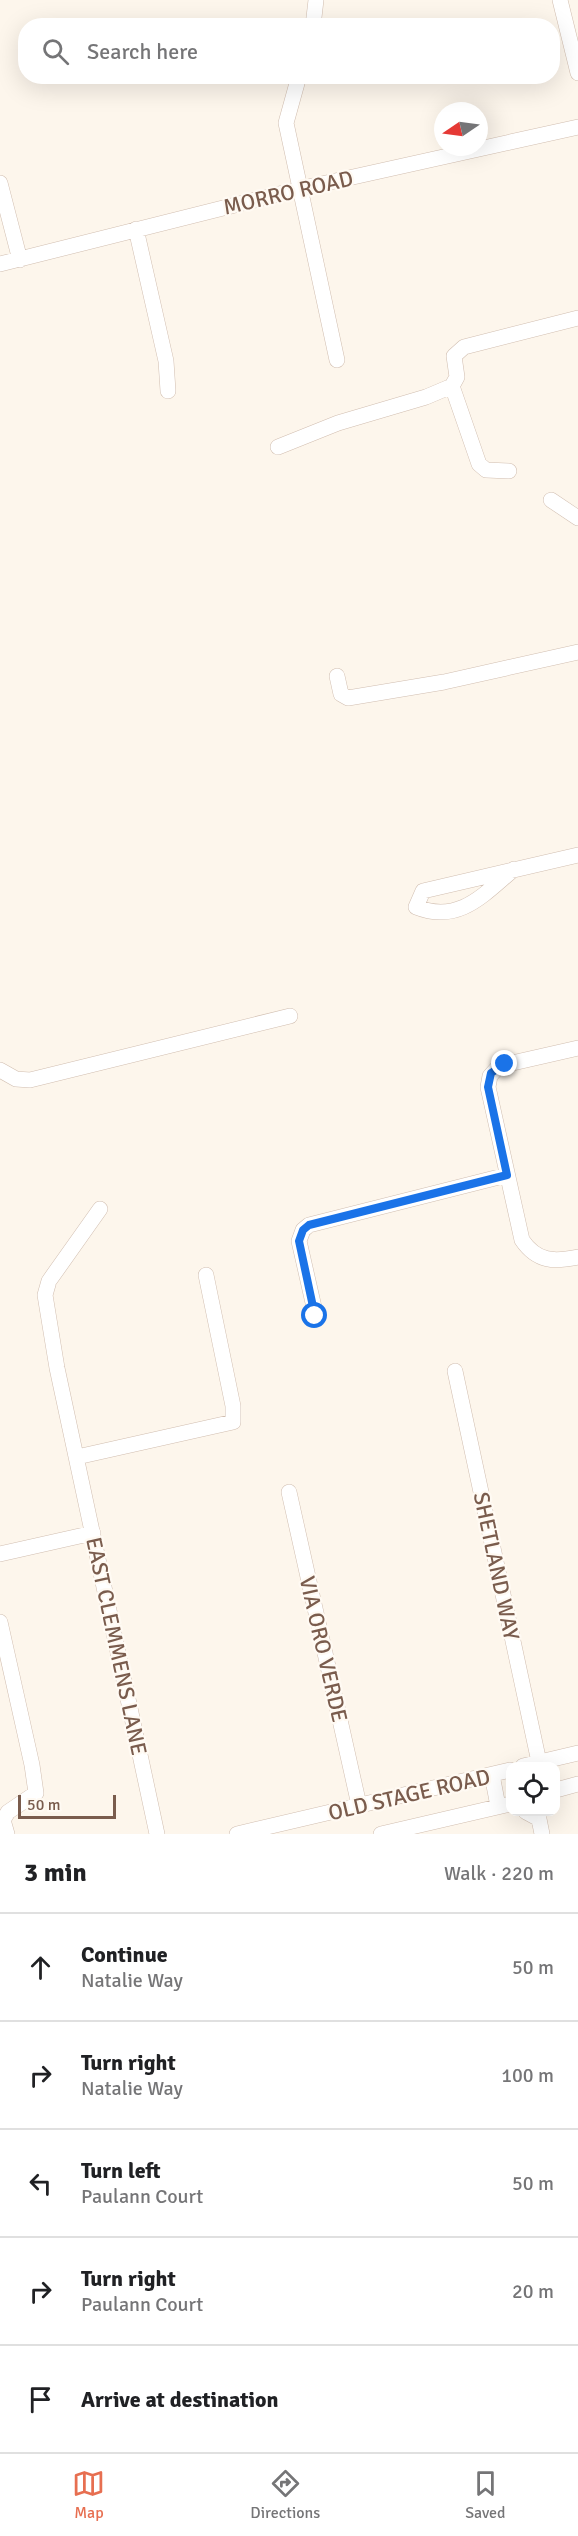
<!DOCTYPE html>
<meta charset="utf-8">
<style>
body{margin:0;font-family:Signika,sans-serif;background:#f6f6f6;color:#202124}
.controls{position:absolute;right:18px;bottom:18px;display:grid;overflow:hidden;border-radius:12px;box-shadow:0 6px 24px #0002}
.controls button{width:54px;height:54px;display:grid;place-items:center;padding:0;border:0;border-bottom:2px solid #e0e0e0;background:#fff;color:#202124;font:30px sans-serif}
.compass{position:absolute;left:434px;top:102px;width:54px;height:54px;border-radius:50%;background:#fff;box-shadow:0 6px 24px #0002;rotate:257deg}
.scale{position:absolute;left:18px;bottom:15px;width:98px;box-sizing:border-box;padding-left:6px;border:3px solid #7a5c4d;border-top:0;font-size:16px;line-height:21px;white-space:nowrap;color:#7a5c4d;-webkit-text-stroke:4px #fffaf3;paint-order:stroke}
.stop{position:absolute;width:18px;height:18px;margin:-14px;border:4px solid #1a73e8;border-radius:50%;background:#fff}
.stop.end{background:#1a73e8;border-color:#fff;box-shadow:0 2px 6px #0008}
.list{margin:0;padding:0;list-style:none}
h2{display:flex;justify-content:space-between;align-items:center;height:78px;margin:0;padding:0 24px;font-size:26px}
h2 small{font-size:20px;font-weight:400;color:#757577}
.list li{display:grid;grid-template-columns:39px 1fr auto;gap:18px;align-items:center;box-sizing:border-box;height:108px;padding:0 24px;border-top:2px solid #e0e0e0}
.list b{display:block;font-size:22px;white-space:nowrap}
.list p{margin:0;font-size:20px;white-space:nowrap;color:#757577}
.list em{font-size:20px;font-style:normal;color:#757577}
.icon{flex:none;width:33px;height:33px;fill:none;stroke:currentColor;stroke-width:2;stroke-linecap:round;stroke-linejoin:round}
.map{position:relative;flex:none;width:578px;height:1834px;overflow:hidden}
.search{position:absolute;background:#fff;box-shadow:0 6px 24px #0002;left:18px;right:18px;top:18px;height:66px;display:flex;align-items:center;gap:15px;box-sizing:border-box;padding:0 21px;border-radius:24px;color:#757577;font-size:22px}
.sheet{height:618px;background:#fff}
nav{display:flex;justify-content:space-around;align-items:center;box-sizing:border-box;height:84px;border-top:2px solid #e0e0e0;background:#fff;font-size:16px;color:#757577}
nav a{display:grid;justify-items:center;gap:3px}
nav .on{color:#e76f51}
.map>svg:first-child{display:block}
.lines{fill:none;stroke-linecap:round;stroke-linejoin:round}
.minor-casing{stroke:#d1beb0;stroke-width:16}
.minor{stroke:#fff;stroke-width:15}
.route{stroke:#1a73e8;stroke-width:8}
.labels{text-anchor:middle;stroke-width:4.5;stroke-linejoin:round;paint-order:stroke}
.street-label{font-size:22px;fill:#7a5c4d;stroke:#fffaf3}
</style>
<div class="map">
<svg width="578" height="1834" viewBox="0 0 578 1834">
<rect width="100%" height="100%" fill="#fdf6ec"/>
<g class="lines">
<defs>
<path id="minor" d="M 560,0 L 578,73
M 313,26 L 316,0
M 299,76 L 286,123 L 337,360
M 0,183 L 20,260
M 136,229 L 166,361 L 168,391
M 0,264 L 299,189 L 578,127
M 452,386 L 479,464 L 486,470 L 509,471
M 278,447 L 338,423 L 426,397 L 452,386 L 457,377 L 454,356 L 464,347 L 578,318
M 551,500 L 578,518
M 337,676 L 341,694 L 348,698 L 444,682 L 578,652
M 514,869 C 483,895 459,924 416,907 L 423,891 L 578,855
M 578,1048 L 499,1066 L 490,1076 L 488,1087 L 522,1240 C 537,1262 554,1262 578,1257
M 0,1070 L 16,1079 L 30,1080 L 290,1016
M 100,1209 L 49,1281 L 45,1295 L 57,1368 L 157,1834
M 316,1316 L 299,1241 L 303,1230 L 309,1225 L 507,1175
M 455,1371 L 539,1762
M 77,1457 L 233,1422 L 233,1406 L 206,1275
M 289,1492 L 359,1805
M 0,1554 L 93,1533
M 0,1622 L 32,1765 L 36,1793 L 8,1812 L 3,1820 L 7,1834
M 523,1766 L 578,1753
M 492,1775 L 498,1806
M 556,1790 L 578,1784
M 526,1812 L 539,1819 L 542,1834
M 237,1834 L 510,1770
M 381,1834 L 510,1804"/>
</defs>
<!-- minor casing -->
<use href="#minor" class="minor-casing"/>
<!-- minor -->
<use href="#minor" class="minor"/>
</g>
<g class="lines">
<!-- route -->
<path class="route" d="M 315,1316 L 299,1241 L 303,1230 L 309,1225 L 507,1175 L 488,1087 L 491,1073 L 505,1064"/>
</g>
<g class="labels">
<!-- street labels -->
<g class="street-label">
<text transform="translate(288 192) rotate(-13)" y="8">MORRO ROAD</text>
<text transform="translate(497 1566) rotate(78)" y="8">SHETLAND WAY</text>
<text transform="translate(117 1646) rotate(78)" y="8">EAST CLEMMENS LANE</text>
<text transform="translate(324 1649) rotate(77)" y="8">VIA ORO VERDE</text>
<text transform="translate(409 1794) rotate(-13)" y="8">OLD STAGE ROAD</text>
</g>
</g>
</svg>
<div class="controls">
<button><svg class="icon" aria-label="locate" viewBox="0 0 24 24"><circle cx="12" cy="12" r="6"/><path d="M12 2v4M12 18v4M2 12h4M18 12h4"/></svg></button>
</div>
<svg class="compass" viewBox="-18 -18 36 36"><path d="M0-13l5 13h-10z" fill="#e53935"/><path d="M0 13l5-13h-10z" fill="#757577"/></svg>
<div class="scale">50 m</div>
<div class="stop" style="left:315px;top:1316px"></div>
<div class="stop end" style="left:505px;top:1064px"></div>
<div class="search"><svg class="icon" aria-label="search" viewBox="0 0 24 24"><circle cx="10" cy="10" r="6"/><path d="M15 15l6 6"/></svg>Search here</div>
</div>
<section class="sheet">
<h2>3 min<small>Walk · 220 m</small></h2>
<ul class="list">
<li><svg class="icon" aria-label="ahead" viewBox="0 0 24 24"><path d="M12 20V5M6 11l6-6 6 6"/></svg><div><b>Continue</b><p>Natalie Way</p></div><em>50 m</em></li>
<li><svg class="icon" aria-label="right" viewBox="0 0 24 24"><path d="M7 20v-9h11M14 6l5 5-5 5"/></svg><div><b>Turn right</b><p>Natalie Way</p></div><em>100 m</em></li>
<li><svg class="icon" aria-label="left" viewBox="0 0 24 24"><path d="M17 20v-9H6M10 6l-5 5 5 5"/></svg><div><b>Turn left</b><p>Paulann Court</p></div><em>50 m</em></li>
<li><svg class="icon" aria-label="right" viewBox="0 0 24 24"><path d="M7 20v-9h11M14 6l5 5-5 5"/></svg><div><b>Turn right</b><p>Paulann Court</p></div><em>20 m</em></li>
<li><svg class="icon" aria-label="arrive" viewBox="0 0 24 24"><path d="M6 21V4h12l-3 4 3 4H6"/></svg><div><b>Arrive at destination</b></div></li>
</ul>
</section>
<nav>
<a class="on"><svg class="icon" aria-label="map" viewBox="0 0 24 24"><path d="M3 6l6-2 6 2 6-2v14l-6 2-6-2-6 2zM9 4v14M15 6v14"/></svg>Map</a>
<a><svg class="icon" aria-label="directions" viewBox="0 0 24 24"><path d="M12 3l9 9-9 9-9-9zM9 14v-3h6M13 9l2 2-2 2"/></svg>Directions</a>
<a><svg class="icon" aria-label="saved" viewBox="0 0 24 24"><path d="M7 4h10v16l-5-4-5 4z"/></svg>Saved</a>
</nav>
